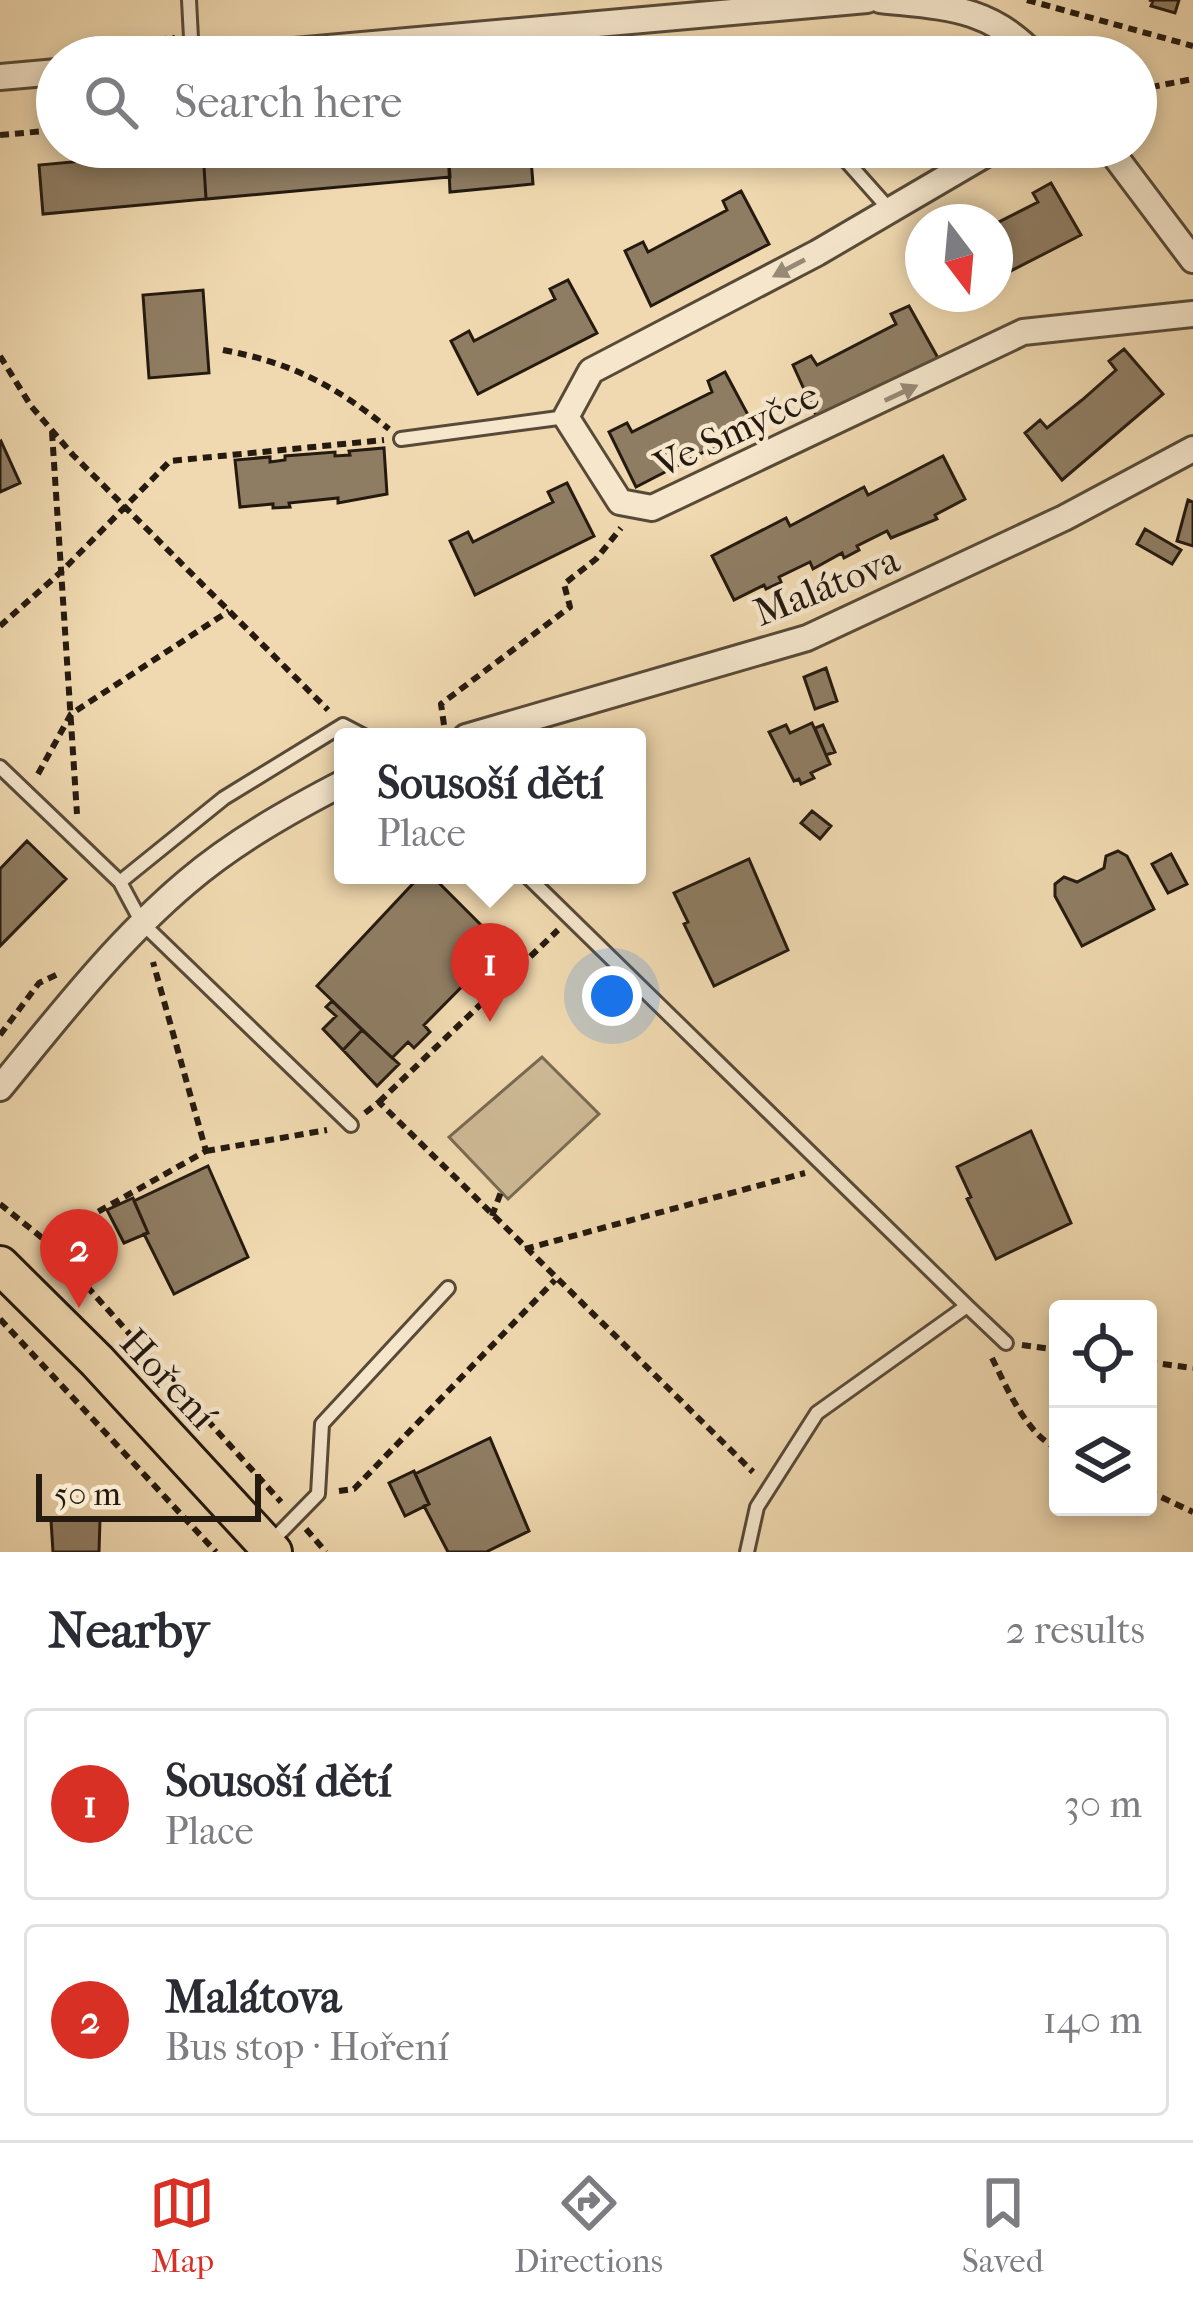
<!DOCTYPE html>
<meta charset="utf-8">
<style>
body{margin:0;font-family:"IM FELL French Canon",serif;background:#f7f7f7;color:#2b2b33}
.controls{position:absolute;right:36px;bottom:36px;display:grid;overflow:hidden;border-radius:12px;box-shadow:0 6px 18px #0003}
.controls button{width:108px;height:108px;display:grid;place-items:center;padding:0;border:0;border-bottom:3px solid #e1e1e2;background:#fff;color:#2b2b33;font:60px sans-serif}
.compass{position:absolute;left:905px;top:204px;width:108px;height:108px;border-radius:50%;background:#fff;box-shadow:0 6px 18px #0003;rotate:164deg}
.scale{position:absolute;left:36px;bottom:30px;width:225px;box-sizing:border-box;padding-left:12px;border:6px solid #251a10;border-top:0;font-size:33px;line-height:42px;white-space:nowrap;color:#251a10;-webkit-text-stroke:9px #f5e6cc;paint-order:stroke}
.you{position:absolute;left:612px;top:996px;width:42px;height:42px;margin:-30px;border:9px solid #fff;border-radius:50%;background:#1a73e8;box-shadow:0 0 0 18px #1a73e833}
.badge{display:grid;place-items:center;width:78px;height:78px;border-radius:50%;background:#d93025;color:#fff;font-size:39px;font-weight:700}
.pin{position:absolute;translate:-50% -99px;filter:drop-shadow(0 3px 6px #0008)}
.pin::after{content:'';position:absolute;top:63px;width:42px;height:36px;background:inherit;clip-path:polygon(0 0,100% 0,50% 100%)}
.popup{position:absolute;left:334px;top:728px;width:312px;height:156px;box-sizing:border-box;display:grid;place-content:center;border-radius:12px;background:#fff;filter:drop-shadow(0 3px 9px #0005);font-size:39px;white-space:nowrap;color:#7c7c81}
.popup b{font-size:45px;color:#2b2b33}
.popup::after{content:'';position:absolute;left:50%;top:100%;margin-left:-24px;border:24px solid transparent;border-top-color:#fff}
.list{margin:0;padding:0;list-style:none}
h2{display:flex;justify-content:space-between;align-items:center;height:156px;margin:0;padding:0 48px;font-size:51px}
h2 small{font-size:39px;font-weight:400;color:#7c7c81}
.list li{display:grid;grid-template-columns:78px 1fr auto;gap:36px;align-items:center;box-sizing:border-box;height:192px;margin:0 24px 24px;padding:0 24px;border:3px solid #e1e1e2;border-radius:12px}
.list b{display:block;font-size:45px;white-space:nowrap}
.list p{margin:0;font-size:39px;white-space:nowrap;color:#7c7c81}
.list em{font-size:39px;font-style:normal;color:#7c7c81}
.icon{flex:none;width:66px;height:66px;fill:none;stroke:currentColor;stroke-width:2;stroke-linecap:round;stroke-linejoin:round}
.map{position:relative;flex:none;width:1193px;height:1552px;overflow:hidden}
.search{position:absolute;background:#fff;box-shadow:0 6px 18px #0003;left:36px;right:36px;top:36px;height:132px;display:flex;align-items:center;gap:30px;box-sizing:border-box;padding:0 42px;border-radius:66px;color:#7c7c81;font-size:45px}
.sheet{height:588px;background:#fff}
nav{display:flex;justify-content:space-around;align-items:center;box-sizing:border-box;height:168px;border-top:3px solid #e1e1e2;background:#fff;font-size:33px;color:#7c7c81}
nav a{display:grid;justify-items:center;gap:6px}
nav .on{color:#d93025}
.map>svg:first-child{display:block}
.green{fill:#cdb995;stroke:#796a52;stroke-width:3}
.building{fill:#8f7d63;stroke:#251a10;stroke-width:3}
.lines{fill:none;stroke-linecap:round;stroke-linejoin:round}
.lane-casing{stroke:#584a38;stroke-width:18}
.street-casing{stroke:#584a38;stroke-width:30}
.primary-casing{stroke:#251a10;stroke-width:42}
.path{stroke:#251a10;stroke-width:6;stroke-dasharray:9 6;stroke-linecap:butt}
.lane{stroke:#f5e6cc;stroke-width:12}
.street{stroke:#f5e6cc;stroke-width:24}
.primary{stroke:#f0d9b0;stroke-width:36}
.oneway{fill:#978a77}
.labels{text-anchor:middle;stroke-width:9;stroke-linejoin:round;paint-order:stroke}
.street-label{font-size:39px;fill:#251a10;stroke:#f5e6cc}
</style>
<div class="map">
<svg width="1193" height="1552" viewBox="0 0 1193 1552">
<rect width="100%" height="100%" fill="#f0d9b0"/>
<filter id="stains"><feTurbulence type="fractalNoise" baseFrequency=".00167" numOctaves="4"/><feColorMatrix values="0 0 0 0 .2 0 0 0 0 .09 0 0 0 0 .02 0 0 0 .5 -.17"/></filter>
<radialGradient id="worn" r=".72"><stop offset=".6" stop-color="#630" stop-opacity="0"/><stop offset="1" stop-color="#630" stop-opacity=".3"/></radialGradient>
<!-- green -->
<path class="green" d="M 542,1057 L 599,1114 L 508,1199 L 449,1137 Z"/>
<!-- building -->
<path class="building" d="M 1149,0 L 1179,0 L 1175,13 L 1151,6 L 1153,1 Z
M 234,147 L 448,147 L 450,177 L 206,199 L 203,150 Z
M 448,147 L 530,147 L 533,184 L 450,192 Z
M 203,150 L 206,199 L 43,214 L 39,165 Z
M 1051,183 L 1081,235 L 995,279 L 995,224 L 1038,202 L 1033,193 Z
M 741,191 L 769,244 L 651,306 L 625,251 L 643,242 L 648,252 L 727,210 L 723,201 Z
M 568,280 L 597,333 L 478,394 L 451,341 L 469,331 L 474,341 L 555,299 L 550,289 Z
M 203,290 L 209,373 L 149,378 L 143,295 Z
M 909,306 L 938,358 L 818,420 L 793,365 L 811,356 L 817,365 L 896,324 L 891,314 Z
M 1124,349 L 1163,394 L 1062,480 L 1025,433 L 1040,420 L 1047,428 L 1082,400 L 1116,370 L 1109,361 Z
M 725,372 L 754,426 L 636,487 L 609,432 L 627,423 L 632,432 L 712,392 L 708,381 Z
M 1,441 L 20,483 L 0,492 L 0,442 Z
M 384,448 L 387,494 L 338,503 L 338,498 L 289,503 L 290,507 L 273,508 L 273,504 L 240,507 L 235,460 L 270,457 L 270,462 L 285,460 L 285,456 L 335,452 L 335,456 L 350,455 L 349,451 Z
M 943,456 L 965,499 L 935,515 L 937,519 L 891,538 L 887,531 L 857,546 L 859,550 L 844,558 L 842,553 L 813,569 L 810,562 L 779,577 L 781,582 L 766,589 L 764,585 L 734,600 L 712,556 L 786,518 L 790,526 L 864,487 L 868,495 Z
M 567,483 L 594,536 L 475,595 L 450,541 L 468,532 L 473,542 L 553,502 L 548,492 Z
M 1188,500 L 1193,502 L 1193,546 L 1177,541 Z
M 1145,529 L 1181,550 L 1172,564 L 1137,544 Z
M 826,668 L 837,701 L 815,709 L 804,677 Z
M 812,723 L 830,764 L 811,773 L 814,778 L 801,784 L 799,779 L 794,781 L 769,732 L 786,725 L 790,733 Z
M 823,725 L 835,752 L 826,755 L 815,728 Z
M 812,811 L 831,826 L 820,839 L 801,823 Z
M 27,841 L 66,879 L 0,946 L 0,869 Z
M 1118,851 L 1127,856 L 1154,909 L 1082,946 L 1055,896 L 1055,884 L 1064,877 L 1077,882 L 1104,868 L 1106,856 Z
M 1171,854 L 1187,884 L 1168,893 L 1152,864 Z
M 749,859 L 788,950 L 714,986 L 684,924 L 688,922 L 674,893 Z
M 421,875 L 431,875 L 502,946 L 424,1025 L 430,1032 L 414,1048 L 408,1042 L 392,1058 L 317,986 Z
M 332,1001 L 362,1030 L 343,1050 L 323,1029 L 336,1016 L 326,1007 Z
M 362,1030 L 399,1064 L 377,1086 L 343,1050 Z
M 1031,1131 L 1071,1223 L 996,1259 L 967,1199 L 971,1197 L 957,1167 Z
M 208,1166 L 248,1257 L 174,1294 L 144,1234 L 148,1233 L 134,1201 Z
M 133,1198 L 148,1233 L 124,1243 L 107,1210 Z
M 490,1438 L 529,1531 L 486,1552 L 448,1552 L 424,1506 L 429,1504 L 415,1474 Z
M 414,1471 L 429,1504 L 405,1516 L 389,1483 Z
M 100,1519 L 99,1552 L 53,1552 L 51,1520 Z"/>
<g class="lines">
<defs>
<path id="lane" d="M 189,0 L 192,57
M 834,147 L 890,210
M 401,439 L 566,417
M 0,767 L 120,882
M 526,875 L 967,1306 L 817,1413 L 757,1507 L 747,1552
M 351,1125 L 142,923 L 120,882 L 224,798 L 343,725 L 366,737
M 967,1306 L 1006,1343
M 268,1545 L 318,1494 L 322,1424 L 448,1288"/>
<path id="street" d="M 880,0 C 943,7 990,6 1036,57
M 227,57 L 867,0
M 0,77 L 57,72
M 998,147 L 817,253 L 591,371 L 566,417 L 620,502 L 652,508 L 1023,332 L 1193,314
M 1108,147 L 1193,260
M 466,737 L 807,638 L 1064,518 L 1193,449
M 0,1088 C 59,1016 116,942 187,882 C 234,842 289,811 343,783"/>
<path id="primary" d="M 0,1265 L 97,1361 L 273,1552"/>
</defs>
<!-- lane casing -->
<use href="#lane" class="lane-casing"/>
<!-- street casing -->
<use href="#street" class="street-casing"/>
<!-- primary casing -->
<use href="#primary" class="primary-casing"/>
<!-- path -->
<path class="path" d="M 1027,0 L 1193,46
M 68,48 L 175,38
M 1136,90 L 1193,79
M 0,135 L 57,130
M 223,350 C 292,363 334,385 389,429
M 0,356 L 31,406 L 73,455 L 328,710
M 52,432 L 77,814
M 0,626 L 62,571 L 170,461 L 384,440
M 444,725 L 441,704 L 570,607 L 564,584 L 596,559 L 621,528
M 423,737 L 443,733
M 38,774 L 71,714 L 229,611
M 0,1035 L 39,983 L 58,974
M 379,1102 L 558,930
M 365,1113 L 379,1102 L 753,1472
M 206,1151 L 327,1130
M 0,1204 L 46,1241 L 281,1502
M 492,1216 L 501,1192
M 46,1241 L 206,1151 L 153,962
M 525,1249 L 805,1173
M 0,1319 L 216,1552
M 1022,1345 L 1058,1350
M 992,1358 C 1007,1388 1026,1434 1058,1449
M 1148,1362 L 1193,1368
M 339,1491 L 354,1489 L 555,1280
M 1148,1491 L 1193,1512
M 306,1529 L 326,1552"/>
<!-- lane -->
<use href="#lane" class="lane"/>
<!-- street -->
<use href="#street" class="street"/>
<!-- primary -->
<use href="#primary" class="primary"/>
</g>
<!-- one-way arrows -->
<defs><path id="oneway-solid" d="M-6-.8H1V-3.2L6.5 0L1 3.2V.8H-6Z" transform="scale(3)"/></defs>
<g class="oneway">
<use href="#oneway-solid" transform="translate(789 268) rotate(152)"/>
<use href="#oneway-solid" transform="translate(901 393) rotate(-25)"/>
</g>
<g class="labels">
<!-- street labels -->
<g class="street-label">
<text transform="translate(736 429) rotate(-25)" y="14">Ve Smyčce</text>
<text transform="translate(826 585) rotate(-22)" y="14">Malátova</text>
<text transform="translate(169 1378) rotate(47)" y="14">Hoření</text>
</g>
</g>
<rect width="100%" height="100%" filter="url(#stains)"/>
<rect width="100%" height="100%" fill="url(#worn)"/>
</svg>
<div class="controls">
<button><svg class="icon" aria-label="locate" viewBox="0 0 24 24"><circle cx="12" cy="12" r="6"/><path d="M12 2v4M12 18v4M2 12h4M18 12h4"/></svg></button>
<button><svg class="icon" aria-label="layers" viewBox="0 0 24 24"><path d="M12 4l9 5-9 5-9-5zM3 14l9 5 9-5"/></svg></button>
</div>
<svg class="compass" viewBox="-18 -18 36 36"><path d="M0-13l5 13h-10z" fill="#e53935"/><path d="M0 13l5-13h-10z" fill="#7c7c81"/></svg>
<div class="scale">50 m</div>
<div class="you"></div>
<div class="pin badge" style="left:490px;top:1022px">1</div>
<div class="popup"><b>Sousoší dětí</b>Place</div>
<div class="pin badge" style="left:79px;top:1308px">2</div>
<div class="search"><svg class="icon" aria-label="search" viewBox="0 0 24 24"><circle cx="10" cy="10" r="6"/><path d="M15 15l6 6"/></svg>Search here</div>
</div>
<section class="sheet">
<h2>Nearby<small>2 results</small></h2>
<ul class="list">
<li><span class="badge">1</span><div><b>Sousoší dětí</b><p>Place</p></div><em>30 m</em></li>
<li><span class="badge">2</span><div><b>Malátova</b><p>Bus stop · Hoření</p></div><em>140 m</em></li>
</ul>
</section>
<nav>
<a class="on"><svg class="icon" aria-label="map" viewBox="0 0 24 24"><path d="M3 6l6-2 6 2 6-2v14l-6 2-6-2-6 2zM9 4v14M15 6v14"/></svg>Map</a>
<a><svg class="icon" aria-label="directions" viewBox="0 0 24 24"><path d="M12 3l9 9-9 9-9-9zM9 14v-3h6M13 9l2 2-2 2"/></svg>Directions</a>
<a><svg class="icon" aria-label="saved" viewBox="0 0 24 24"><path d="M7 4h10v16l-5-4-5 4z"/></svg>Saved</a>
</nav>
